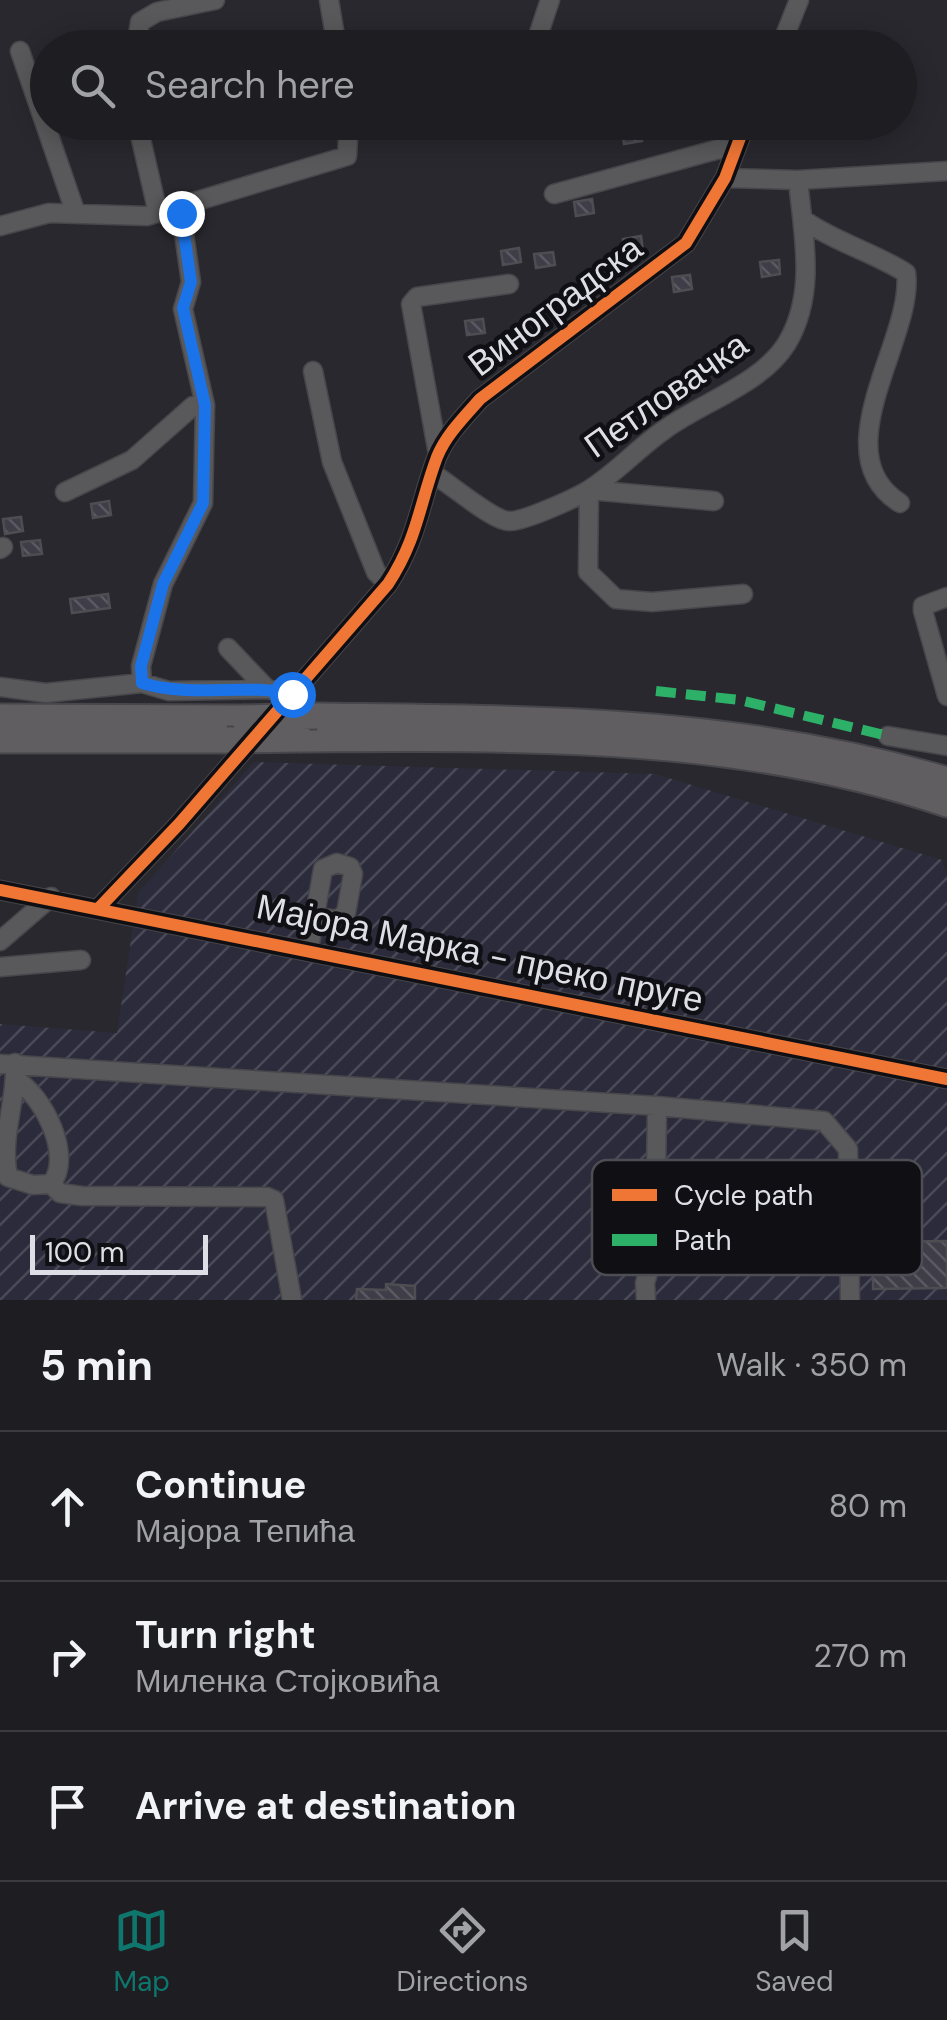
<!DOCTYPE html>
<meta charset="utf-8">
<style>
body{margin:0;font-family:"DM Sans",sans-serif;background:#26272a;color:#f1f3f6}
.scale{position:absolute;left:30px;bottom:25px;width:178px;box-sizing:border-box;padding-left:10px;border:5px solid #dedee6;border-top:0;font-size:28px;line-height:35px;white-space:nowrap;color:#dedee6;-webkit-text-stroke:8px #0f0f14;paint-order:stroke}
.stop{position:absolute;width:30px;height:30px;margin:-22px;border:8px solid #1a73e8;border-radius:50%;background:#fff}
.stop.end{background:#1a73e8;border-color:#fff;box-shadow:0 2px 10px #0008}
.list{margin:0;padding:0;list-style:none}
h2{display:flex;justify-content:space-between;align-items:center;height:130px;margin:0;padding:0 40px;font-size:42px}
h2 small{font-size:32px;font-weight:400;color:#a1a2a5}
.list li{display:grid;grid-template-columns:65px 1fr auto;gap:30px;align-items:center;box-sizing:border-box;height:150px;padding:0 40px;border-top:2px solid #3c3c40}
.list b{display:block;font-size:38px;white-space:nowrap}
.list p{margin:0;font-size:32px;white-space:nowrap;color:#a1a2a5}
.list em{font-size:32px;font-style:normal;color:#a1a2a5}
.icon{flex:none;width:55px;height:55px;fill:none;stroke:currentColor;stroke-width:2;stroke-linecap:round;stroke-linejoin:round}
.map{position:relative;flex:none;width:947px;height:1300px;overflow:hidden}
.search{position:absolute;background:#1e1e22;box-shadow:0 5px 25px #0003;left:30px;right:30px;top:30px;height:110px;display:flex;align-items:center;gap:25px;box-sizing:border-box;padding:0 35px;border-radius:55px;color:#a1a2a5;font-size:38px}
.sheet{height:580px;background:#1e1e22}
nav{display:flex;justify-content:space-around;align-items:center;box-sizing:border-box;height:140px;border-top:2px solid #3c3c40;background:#1e1e22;font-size:28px;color:#a1a2a5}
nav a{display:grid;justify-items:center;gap:5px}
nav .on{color:#0f766e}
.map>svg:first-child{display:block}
.industrial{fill:url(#industrial-furrows)}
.building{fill:url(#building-back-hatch);stroke:#4d4d52;stroke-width:2.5}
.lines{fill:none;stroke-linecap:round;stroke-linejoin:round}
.minor-casing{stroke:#46464b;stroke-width:21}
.highway-casing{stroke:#46464b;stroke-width:29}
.minor{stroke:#59585a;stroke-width:18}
.highway{stroke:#605e61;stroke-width:25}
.highway-bridge-casing{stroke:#46464b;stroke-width:29;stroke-linecap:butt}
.highway-bridge{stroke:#605e61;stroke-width:25}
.quiet{stroke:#2db169;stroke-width:10;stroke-dasharray:20 10;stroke-linecap:butt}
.cycleway-casing{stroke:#0f0f14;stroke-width:19}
.cycleway{stroke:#f07635;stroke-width:12}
.route{stroke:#1a73e8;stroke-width:12}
.labels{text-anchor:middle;stroke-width:9;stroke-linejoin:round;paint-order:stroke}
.street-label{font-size:35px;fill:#dedee6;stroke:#0f0f14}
.key{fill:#0f0f14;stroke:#4d4d53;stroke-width:2.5}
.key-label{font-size:28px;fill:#dedee6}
</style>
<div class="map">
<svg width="947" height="1300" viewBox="0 0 947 1300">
<defs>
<pattern id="industrial-furrows" width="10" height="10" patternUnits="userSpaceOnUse" patternTransform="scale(2.5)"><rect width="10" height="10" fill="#2b2b3b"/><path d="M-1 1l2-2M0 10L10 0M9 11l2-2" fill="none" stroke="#494957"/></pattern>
<pattern id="building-back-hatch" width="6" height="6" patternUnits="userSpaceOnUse" patternTransform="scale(2.5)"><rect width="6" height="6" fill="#3f3e48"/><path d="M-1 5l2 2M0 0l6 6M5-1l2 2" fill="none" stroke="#5a5962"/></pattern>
</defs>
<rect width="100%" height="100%" fill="#28282e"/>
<!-- industrial -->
<path class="industrial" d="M 254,762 L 655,774 L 942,860 L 947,876 L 947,1300 L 0,1300 L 0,1024 L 117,1033 L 138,893 Z"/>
<!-- building -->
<path class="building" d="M 678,122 L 692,122 L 693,135 L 675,137 L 673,123 Z
M 640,128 L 642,141 L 624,144 L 622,130 Z
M 592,199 L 594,213 L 576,216 L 574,202 Z
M 641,236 L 643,251 L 624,253 L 623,239 Z
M 519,248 L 521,262 L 503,265 L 501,251 Z
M 553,252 L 555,265 L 536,268 L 534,254 Z
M 779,260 L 780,274 L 762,277 L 760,262 Z
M 690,275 L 692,289 L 674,292 L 672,277 Z
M 483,319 L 485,333 L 467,335 L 465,321 Z
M 109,501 L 111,515 L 93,518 L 91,504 Z
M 21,517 L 23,531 L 5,534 L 3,519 Z
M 40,540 L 42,554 L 23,556 L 21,542 Z
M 108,594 L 110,608 L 72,613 L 70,599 Z
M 947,1241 L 947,1288 L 873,1289 L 873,1242 Z
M 386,1284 L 415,1286 L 415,1300 L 356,1300 L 357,1289 L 386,1290 Z"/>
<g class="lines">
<defs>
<path id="minor" d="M 329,0 L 337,48
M 136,48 L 140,22 L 157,12 L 215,0
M 534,48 L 550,0
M 780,48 L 799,0
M 20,51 L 76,214
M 137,122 L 158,213
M 725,178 L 798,180 L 947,171
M 554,194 L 719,149 L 733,150
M 805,221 C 837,243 873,252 906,273 C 915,337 821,453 900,503
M 0,226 L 49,213 L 147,216 L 347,156 L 349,122
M 313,371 L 332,462 L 376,572 L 388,584
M 438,454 L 411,304 L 417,297 L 509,284
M 432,473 C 449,483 493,521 509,521 C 523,522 573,499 587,491 C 614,475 638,448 664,430 C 702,402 762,384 787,343 C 817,293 803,234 798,180
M 589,490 L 588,572 L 616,599 L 652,602 L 743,594
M 589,490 L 714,501
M 65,492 L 132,460 L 193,406 L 205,405
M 0,549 L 3,547
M 947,597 L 923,606 L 923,611 L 947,696
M 228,648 L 267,689
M 142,683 L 141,666 L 163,584 L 203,503 L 205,405 L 183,309 L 191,282 L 181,213 L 174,208
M 0,687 L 46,693 L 142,683 L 169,691 L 267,689 L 292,694
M 888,736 L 947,746
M 0,890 L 947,1079
M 100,907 L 179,824 L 388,584 C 418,538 419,505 437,457 C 446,435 464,417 480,399 L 686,243 L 725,178 L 746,122
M 0,941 L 51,897
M 309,949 L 323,869 L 337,863 L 350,867 L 353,874 L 346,913 L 337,920 L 315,916
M 0,967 L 81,960
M 15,1063 C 17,1102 0,1136 8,1177 L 33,1185 L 51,1184 L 60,1193 L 82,1196 L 267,1197 L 274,1200 L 292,1300
M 0,1064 L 657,1106 L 824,1121 L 848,1149 L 850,1300
M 16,1080 C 43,1095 74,1157 51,1184
M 646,1300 L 645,1283 L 655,1250 L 657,1106"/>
<path id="highway" d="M 317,716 C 537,719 733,717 947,780
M 0,717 L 243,718
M 301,739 C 518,738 738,733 947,804
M 0,740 L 227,740"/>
</defs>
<!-- minor casing -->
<use href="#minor" class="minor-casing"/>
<!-- highway casing -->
<use href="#highway" class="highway-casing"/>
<!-- minor -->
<use href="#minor" class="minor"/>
<!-- highway -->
<use href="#highway" class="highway"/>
<defs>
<path id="highway-bridge" d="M 243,718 L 317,716
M 227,740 L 301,739"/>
</defs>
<!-- highway-bridge casing -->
<use href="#highway-bridge" class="highway-bridge-casing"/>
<!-- highway-bridge -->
<use href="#highway-bridge" class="highway-bridge"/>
<!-- quiet -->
<path class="quiet" d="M 656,691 L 740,700 L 888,736"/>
<defs>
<path id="cycleway" d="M 0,890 L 947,1079
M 100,907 L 179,824 L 388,584 C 418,538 419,505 437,457 C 446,435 464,417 480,399 L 686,243 L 725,178 L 746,122"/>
</defs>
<!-- cycleway casing -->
<use href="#cycleway" class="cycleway-casing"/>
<!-- cycleway -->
<use href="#cycleway" class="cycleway"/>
</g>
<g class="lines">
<!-- route -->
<path class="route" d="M 181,213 L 191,282 L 183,308 L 205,405 L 203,503 L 163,584 L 141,666 L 142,683 C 191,698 242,683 292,694"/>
</g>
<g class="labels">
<!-- street labels -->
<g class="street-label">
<text transform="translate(555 306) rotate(-37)" y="12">Виноградска</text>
<text transform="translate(666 395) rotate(-35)" y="12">Петловачка</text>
<text transform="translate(480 953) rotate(12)" y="12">Мајора Марка - преко пруге</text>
</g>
</g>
<!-- legend -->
<rect x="592" y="1160" width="330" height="115" rx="15" class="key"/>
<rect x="612" y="1189" width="45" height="12" fill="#f07635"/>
<rect x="612" y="1234" width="45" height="12" fill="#2db169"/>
<g class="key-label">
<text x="674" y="1205">Cycle path</text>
<text x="674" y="1250">Path</text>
</g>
</svg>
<div class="scale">100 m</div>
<div class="stop" style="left:292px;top:694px"></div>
<div class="stop end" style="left:181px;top:213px"></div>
<div class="search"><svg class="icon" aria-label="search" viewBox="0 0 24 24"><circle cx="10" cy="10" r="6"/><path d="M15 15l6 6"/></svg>Search here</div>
</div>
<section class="sheet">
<h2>5 min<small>Walk · 350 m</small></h2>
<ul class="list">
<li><svg class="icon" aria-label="ahead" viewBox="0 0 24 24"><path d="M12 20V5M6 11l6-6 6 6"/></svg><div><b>Continue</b><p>Мајора Тепића</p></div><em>80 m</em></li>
<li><svg class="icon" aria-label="right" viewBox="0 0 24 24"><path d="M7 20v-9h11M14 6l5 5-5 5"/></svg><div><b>Turn right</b><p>Миленка Стојковића</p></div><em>270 m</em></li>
<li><svg class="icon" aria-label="arrive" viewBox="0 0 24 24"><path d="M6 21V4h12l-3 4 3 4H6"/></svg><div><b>Arrive at destination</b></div></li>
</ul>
</section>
<nav>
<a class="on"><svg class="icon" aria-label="map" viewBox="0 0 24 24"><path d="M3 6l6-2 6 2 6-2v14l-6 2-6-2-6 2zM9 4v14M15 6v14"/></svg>Map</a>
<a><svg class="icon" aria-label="directions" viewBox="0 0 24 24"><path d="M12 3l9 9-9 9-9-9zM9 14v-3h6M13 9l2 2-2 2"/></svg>Directions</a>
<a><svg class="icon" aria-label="saved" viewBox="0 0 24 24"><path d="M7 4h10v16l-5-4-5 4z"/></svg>Saved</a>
</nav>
